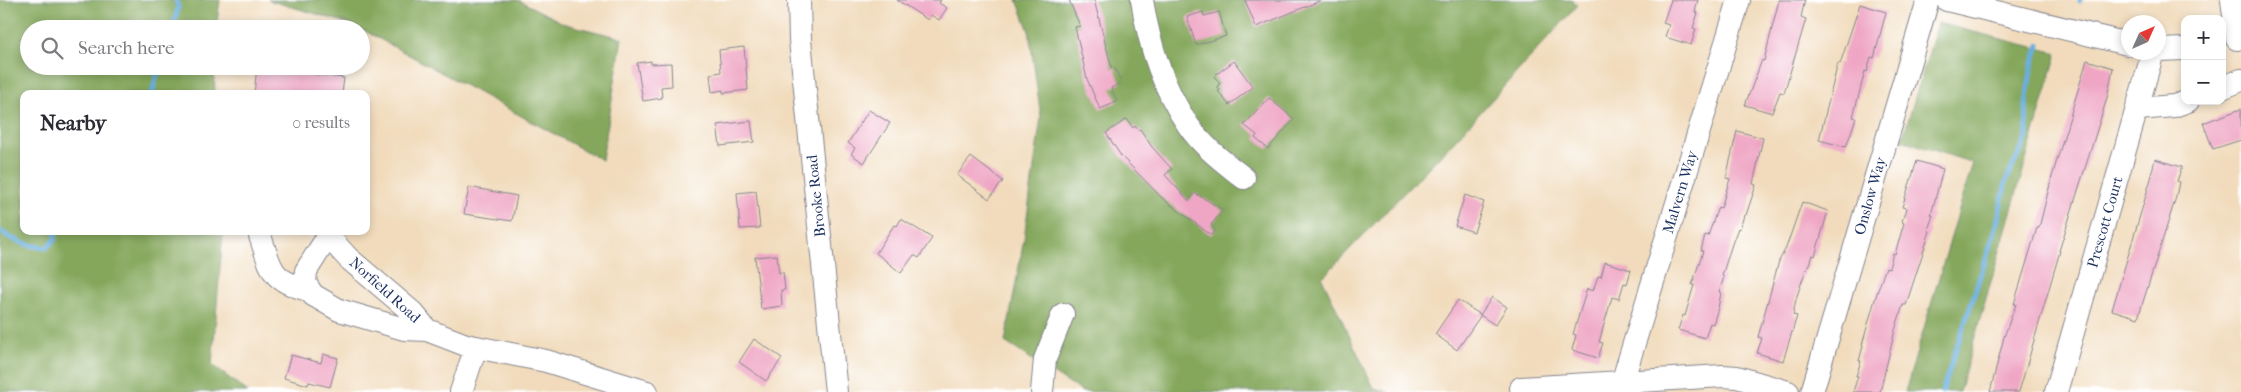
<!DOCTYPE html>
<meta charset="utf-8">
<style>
body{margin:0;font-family:"IM FELL French Canon",serif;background:#f2f2f3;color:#2b2b33}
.controls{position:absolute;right:15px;top:15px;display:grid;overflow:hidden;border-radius:10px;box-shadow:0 2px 8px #0003}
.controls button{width:45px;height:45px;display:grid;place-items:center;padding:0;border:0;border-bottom:1px solid #e1e1e2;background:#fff;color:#2b2b33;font:25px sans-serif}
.compass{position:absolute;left:2121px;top:15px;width:45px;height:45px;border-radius:50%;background:#fff;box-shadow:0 2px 8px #0003;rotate:45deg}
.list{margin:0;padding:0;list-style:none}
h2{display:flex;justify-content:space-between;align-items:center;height:65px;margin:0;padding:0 20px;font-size:21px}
h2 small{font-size:16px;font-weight:400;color:#7c7c81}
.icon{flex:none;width:28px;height:28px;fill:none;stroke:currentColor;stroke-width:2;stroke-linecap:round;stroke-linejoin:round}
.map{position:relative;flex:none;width:2241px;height:392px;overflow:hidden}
.search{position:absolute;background:#fff;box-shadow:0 2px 8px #0003;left:20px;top:20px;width:350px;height:55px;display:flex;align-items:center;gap:12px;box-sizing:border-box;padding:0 18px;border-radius:28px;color:#7c7c81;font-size:19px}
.panel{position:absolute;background:#fff;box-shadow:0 2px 8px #0003;left:20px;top:90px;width:350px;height:145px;border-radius:10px}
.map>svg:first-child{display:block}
.forest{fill:#84a75c;stroke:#506b5d}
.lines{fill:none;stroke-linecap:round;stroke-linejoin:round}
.stream{stroke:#69afdf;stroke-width:5}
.building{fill:#efa6c4}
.minor-casing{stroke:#86858d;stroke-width:24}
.minor{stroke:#fff;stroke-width:22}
.labels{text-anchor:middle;stroke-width:4;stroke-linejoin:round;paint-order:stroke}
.street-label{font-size:15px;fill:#1b2f5e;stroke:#fff}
</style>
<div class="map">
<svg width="2241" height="392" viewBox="0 0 2241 392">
<rect width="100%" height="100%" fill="#fff"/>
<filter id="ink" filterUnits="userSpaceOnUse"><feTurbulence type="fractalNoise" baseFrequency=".02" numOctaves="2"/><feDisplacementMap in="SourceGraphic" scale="10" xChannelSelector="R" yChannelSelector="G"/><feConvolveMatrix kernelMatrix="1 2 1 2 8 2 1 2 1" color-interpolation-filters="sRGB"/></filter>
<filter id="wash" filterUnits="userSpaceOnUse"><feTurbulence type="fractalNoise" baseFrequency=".0096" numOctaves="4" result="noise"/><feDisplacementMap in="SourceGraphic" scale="20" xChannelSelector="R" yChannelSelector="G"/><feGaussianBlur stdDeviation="1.12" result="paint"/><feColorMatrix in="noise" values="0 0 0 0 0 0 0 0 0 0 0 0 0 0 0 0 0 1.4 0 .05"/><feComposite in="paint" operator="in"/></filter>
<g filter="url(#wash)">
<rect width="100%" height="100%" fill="#f1dbbc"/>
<!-- forest -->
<path class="forest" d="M 0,0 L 220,0 L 216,29 L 29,29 L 29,66 L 214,66 L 215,94 L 24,94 L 24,231 L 223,231 L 212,365 L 248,392 L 0,392 Z
M 268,0 L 518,0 L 565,24 L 622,38 L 602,160 L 354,25 Z
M 1017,0 L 1571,0 L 1578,5 L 1457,138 L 1322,278 L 1374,388 L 1389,392 L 1082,392 L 1005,342 L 1024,239 L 1041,117 L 1029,31 Z
M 1938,23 L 2057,53 L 1959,392 L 1905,392 L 1973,163 L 1902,140 Z"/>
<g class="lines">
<!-- stream -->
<path class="stream" d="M 2079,2 L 2080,0
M 173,29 L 178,7 L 176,0
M 152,94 L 159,66
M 0,231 C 13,241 29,246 46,248 L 55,240 L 55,231
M 1942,392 L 1996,228 L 2006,181 L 2027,137 L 2026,103 L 2031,69 L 2039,45"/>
</g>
<g id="blocks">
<!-- building -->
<path class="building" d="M 897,0 L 941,0 L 939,3 L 947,8 L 939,20 L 931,15 L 928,20 Z
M 1069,0 L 1094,0 L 1112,69 L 1115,68 L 1121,83 L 1111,88 L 1117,102 L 1100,109 L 1087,79 L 1075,27 L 1080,26 Z
M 1245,0 L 1322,0 L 1256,27 Z
M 1671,0 L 1698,0 L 1695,12 L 1698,13 L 1693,28 L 1696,29 L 1691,45 L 1665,37 L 1669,25 L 1663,23 Z
M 1779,0 L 1805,0 L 1801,17 L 1806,19 L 1784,93 L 1780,92 L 1772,113 L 1745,105 L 1762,60 L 1764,61 Z
M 1860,4 L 1886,12 L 1874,58 L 1871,57 L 1867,72 L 1865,71 L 1853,117 L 1856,118 L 1846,147 L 1819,140 L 1838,63 L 1840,64 Z
M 1203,12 L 1204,16 L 1219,12 L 1226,36 L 1196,45 L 1187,17 Z
M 744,47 L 748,90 L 723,93 L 723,90 L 712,92 L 710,74 L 721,72 L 719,50 Z
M 2087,60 L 2113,68 L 2107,98 L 2059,251 L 2060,251 L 2019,392 L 1990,392 L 2004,337 L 2016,304 L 2014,304 L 2037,228 L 2039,228 L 2051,180 Z
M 651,61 L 651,64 L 671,63 L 672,86 L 661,87 L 662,98 L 643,101 L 637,63 Z
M 1234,61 L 1253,87 L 1229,105 L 1218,91 L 1220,90 L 1217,86 L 1220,84 L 1214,76 Z
M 257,67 L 344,78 L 342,94 L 254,94 Z
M 1269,98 L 1294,119 L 1268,149 L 1255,138 L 1257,135 L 1244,125 Z
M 2241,109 L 2241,140 L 2213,149 L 2203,123 Z
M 869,110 L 890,123 L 864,163 L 851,154 L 855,148 L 848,143 Z
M 1127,119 L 1133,128 L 1135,126 L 1138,130 L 1140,129 L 1152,147 L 1170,167 L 1172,169 L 1165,175 L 1189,201 L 1195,193 L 1223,210 L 1211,225 L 1215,230 L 1211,235 L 1162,198 L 1121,156 L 1106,133 Z
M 751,121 L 754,142 L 720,146 L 717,125 Z
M 1737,131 L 1763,138 L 1753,184 L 1756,185 L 1746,215 L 1744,215 L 1740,229 L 1738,228 L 1732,244 L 1722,276 L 1724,277 L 1719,292 L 1721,293 L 1718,308 L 1713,324 L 1710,323 L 1705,338 L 1678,330 L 1683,315 L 1685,316 L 1694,285 L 1692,285 L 1703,251 L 1701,251 L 1705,235 L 1708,236 L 1718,207 L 1721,208 L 1730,179 L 1726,178 Z
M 971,157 L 1003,181 L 989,199 L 957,175 Z
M 2155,159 L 2182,167 L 2177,181 L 2179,182 L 2176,197 L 2138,318 L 2112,310 L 2152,175 L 2151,175 Z
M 1917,161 L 1943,169 L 1931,215 L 1933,215 L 1928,230 L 1930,231 L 1906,305 L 1903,305 L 1895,330 L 1880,392 L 1853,392 L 1858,376 L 1856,376 L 1861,361 L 1859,361 L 1863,346 L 1862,345 L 1876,296 L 1886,267 L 1889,268 L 1893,253 L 1895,254 L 1904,223 L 1902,222 L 1906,208 L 1902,207 Z
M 469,187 L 517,196 L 512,221 L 464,214 Z
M 756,191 L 760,228 L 740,229 L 737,193 Z
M 1465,195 L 1484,202 L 1474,232 L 1455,226 Z
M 1802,202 L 1828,211 L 1815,256 L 1812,255 L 1807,270 L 1806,269 L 1796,299 L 1793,315 L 1797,316 L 1783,361 L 1757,353 L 1762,338 L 1758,337 L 1779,261 L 1786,248 Z
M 901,219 L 932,238 L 919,258 L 914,255 L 901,273 L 876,253 L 894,225 L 897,226 Z
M 777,255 L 779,273 L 783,272 L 785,290 L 781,290 L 782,306 L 761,309 L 755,257 Z
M 1605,262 L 1631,270 L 1627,284 L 1624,283 L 1619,299 L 1612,297 L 1599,342 L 1603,343 L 1598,358 L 1572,350 L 1576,335 L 1573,334 L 1587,289 L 1593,291 L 1598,276 L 1601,277 Z
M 1492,297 L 1507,307 L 1495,325 L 1480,315 Z
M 1458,300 L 1481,315 L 1457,350 L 1435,334 Z
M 754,339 L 782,358 L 766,381 L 739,362 Z
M 323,354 L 338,358 L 330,387 L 309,382 L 308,385 L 284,378 L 291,355 L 321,363 Z"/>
</g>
</g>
<g filter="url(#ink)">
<use href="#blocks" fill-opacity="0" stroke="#86858d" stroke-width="1"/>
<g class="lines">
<defs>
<path id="minor" d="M 799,0 L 800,40 L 836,392
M 1142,0 C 1149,45 1163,88 1188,125 C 1202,146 1225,163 1244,178
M 1947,0 L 2128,44
M 2232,0 L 2237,39
M 2158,50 L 2185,49
M 2222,88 L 2241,80
M 2138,109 L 2174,106 L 2188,101
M 260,231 L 260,236 C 272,270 270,280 308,290
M 427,330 L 413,313 L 348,258 L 328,236 L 306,271 L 305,283 L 313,295 L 339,310 L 404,329 L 427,330 L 466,345 L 546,361 L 647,392
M 1622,383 L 1739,0
M 1521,388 L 1723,376 L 1737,377 L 1788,392
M 461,392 L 476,347
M 1042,392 L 1045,359 L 1063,314
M 1812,392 L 1928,0
M 2056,392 L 2153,52"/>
</defs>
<!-- minor casing -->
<use href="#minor" class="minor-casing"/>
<!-- minor -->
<use href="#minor" class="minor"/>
</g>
</g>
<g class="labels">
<!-- street labels -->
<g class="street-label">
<text transform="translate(1680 192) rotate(-73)" y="5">Malvern Way</text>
<text transform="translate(816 196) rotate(-96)" y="5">Brooke Road</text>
<text transform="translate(1870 196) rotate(-74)" y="5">Onslow Way</text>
<text transform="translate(2105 222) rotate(-74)" y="5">Prescott Court</text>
<text transform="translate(385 290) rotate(42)" y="5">Norfield Road</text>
</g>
</g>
</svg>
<div class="controls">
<button>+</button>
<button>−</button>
</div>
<svg class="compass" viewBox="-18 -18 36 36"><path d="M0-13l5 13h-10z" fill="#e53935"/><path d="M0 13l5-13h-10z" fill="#7c7c81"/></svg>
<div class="search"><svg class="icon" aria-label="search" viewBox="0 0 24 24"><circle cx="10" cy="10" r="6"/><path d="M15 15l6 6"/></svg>Search here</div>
<section class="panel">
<h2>Nearby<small>0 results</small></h2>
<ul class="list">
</ul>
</section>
</div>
